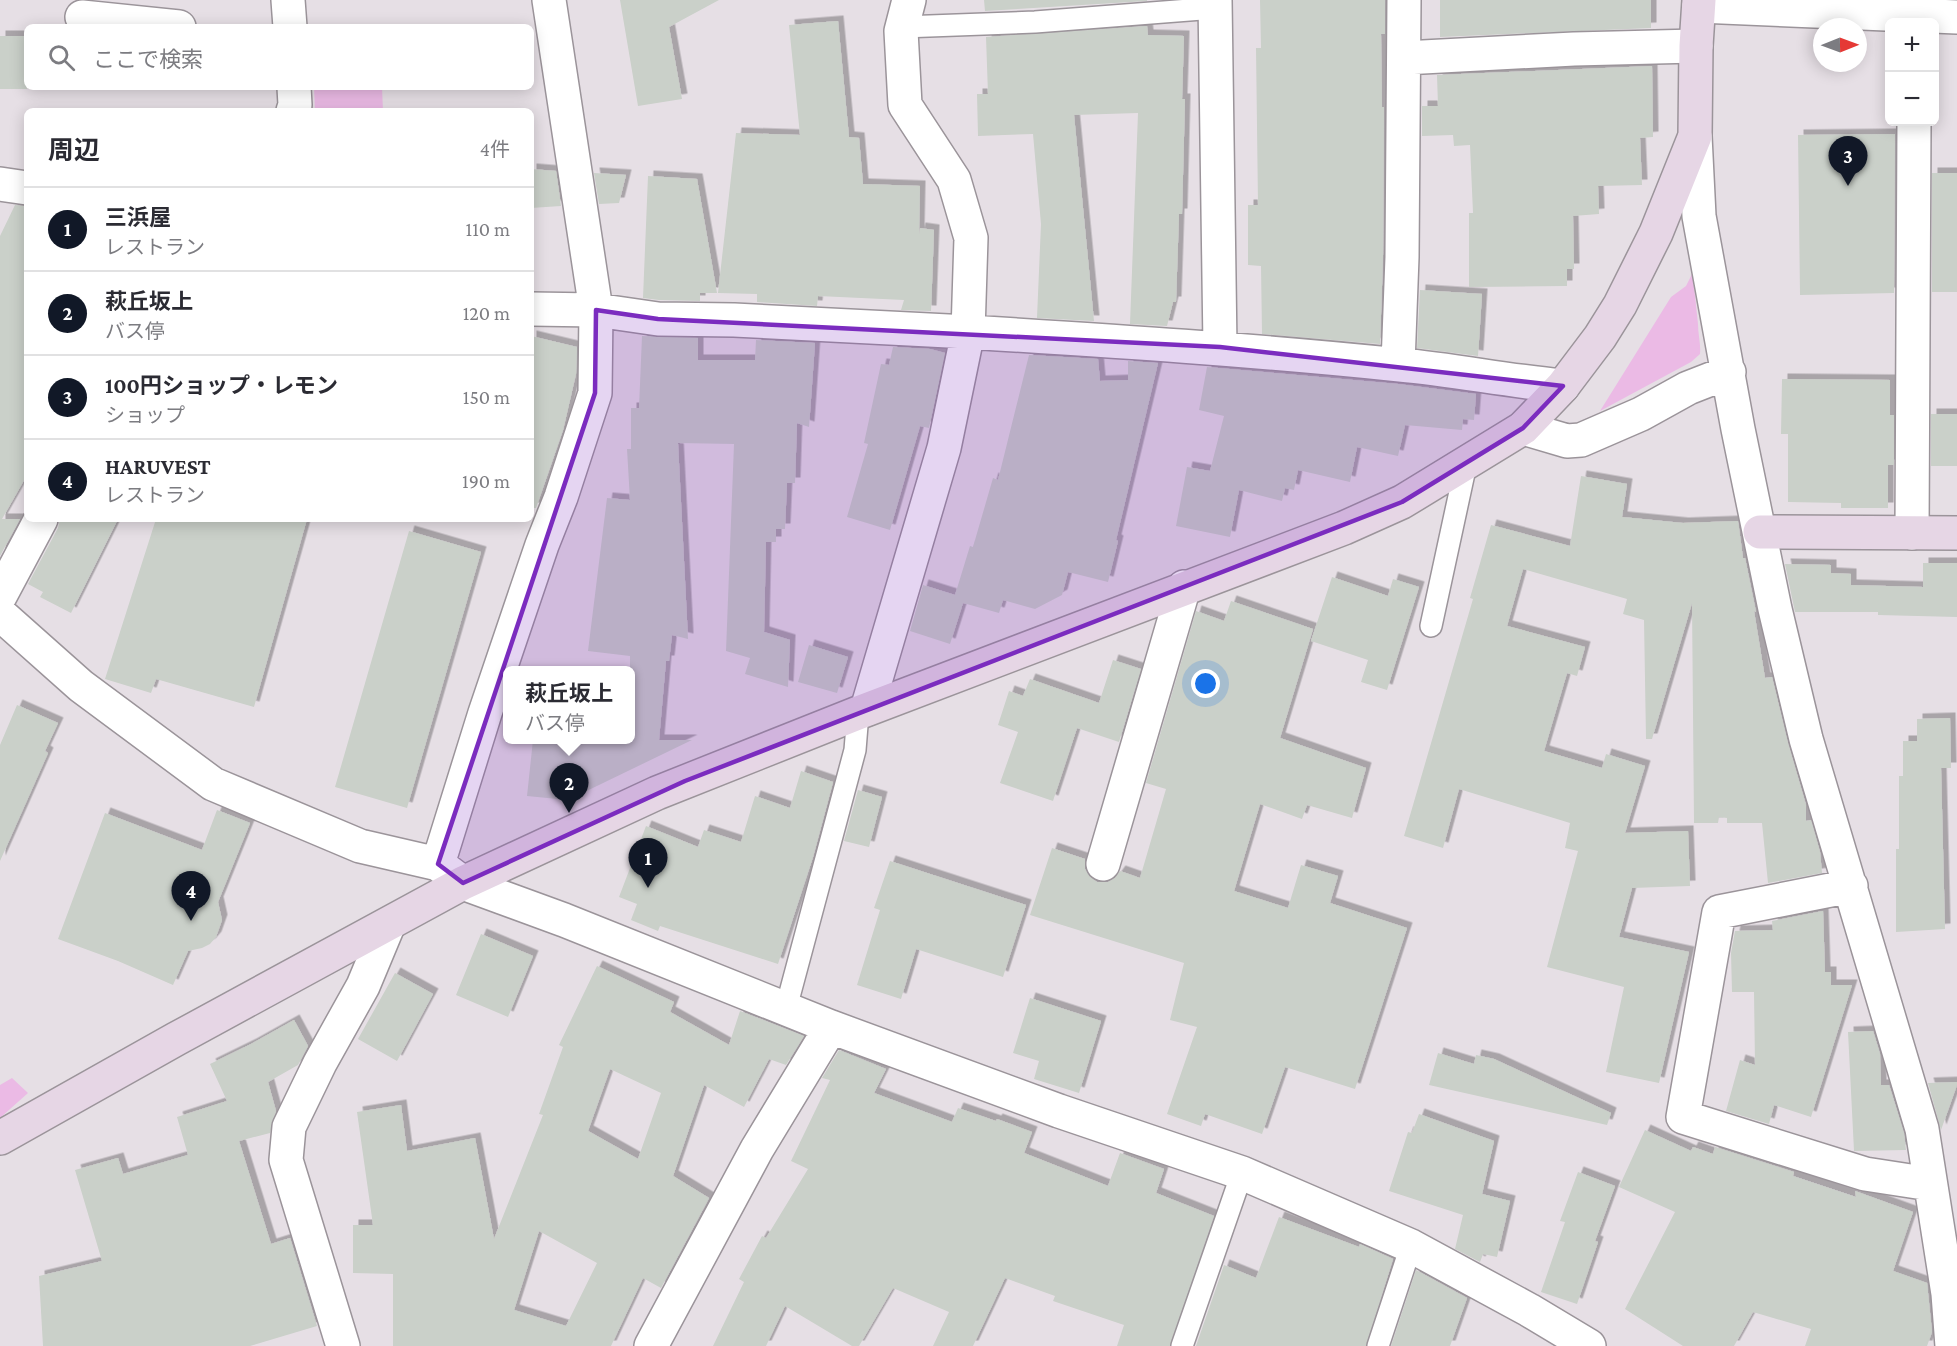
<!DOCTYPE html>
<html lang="ja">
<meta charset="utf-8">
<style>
body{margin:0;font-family:"Crimson Pro","Noto Sans JP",serif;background:#f2f2f3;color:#2b2b33}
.controls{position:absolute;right:18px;top:18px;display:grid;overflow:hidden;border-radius:9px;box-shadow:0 3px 15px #0003}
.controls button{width:54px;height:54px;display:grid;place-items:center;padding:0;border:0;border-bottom:2px solid #e1e1e2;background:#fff;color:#2b2b33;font:30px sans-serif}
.compass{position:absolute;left:1813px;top:18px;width:54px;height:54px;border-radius:50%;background:#fff;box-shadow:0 3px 15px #0003;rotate:89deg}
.you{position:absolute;left:1206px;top:684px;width:21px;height:21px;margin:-15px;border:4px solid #fff;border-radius:50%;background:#1a73e8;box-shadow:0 0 0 9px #1a73e833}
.badge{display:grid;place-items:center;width:39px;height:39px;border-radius:50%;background:#111827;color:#fff;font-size:20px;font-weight:700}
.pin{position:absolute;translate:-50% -50px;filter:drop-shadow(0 2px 3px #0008)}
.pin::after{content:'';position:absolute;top:32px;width:21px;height:18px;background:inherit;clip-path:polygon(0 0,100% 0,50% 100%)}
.popup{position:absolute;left:503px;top:666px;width:132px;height:78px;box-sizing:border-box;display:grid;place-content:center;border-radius:9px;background:#fff;filter:drop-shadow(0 2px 4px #0005);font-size:20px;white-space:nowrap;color:#7c7c81}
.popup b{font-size:22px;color:#2b2b33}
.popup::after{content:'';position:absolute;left:50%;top:100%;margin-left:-12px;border:12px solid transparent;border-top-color:#fff}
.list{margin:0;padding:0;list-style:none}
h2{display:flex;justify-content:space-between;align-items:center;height:78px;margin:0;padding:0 24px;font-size:26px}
h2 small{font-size:20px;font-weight:400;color:#7c7c81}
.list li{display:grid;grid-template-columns:39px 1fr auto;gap:18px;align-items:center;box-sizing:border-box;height:84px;padding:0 24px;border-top:2px solid #e1e1e2}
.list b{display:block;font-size:22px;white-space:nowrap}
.list p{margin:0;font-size:20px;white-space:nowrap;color:#7c7c81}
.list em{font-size:20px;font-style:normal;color:#7c7c81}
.icon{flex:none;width:33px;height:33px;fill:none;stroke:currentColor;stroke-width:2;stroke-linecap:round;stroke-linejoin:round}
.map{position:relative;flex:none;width:1957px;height:1346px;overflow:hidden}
.search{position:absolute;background:#fff;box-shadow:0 3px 15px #0003;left:24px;top:24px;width:510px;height:66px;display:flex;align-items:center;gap:15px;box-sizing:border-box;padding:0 21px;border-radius:9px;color:#7c7c81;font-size:22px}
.panel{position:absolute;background:#fff;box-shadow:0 3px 15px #0003;left:24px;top:108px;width:510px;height:414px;border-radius:9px}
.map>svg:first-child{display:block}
.green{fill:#ebbae5}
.building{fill:#cad0c9;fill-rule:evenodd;filter:url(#shadow)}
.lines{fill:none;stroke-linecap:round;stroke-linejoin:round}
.lane-casing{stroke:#9b949a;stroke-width:24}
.street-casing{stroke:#9b949a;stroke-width:36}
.secondary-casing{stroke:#9b949a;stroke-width:36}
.lane{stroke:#fff;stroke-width:21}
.street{stroke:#fff;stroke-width:33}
.secondary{stroke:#e6d6e5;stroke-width:33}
.marked{fill:#7b2cbf;fill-opacity:0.2;stroke:#7b2cbf;stroke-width:4.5;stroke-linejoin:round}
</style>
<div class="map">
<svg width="1957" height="1346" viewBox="0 0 1957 1346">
<defs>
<filter id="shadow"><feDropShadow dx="5.5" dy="-5.5" stdDeviation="0" flood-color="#0004"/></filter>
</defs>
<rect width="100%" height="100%" fill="#e6dfe5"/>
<!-- green -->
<path class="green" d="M 314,87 L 382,87 L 383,111 L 315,111 Z
M 1692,274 C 1695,291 1696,307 1698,324 C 1698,335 1701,344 1700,354 L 1691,362 L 1600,411 L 1671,297 L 1686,286 Z
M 12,1078 L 28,1093 L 0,1118 L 0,1085 Z"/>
<!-- building -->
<path class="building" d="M 620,0 L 719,0 L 669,27 L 682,99 L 638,106 Z
M 984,0 L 1147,0 L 1147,1 L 985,11 Z
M 1260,0 L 1385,0 L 1385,34 L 1381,34 L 1382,107 L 1384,107 L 1383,257 L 1380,344 L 1262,334 L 1261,266 L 1248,265 L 1248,205 L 1258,205 L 1256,48 L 1261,48 Z
M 1440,0 L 1651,0 L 1651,28 L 1440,37 Z
M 838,21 L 849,137 L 859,138 L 863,184 L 920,186 L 919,234 L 920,228 L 934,230 L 931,311 L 901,310 L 904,300 L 818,296 L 817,306 L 757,302 L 757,294 L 718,293 L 736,133 L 800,135 L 789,25 Z
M 1147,26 L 1148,35 L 1184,36 L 1182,99 L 1185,99 L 1182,214 L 1179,214 L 1176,302 L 1173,302 L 1167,326 L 1130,324 L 1138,113 L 1074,115 L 1094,321 L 1037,318 L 1041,224 L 1033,134 L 978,136 L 977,94 L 988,94 L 986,37 Z
M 0,36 L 27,36 L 27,89 L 0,89 Z
M 1652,66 L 1653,137 L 1640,138 L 1642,185 L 1598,186 L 1599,214 L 1573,216 L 1574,269 L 1567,269 L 1567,286 L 1469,287 L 1469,213 L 1473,213 L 1470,145 L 1454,146 L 1453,135 L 1422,136 L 1422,106 L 1438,106 L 1437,75 Z
M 1895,134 L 1894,293 L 1800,295 L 1798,135 Z
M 531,169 L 556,171 L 561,206 L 531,208 Z
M 594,173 L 626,175 L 619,203 L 599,204 Z
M 1932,173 L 1957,173 L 1957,292 L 1932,292 Z
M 648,176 L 697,179 L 717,293 L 700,293 L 700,301 L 659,300 L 643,298 Z
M 15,205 L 27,206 L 27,475 L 2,519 L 20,519 L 0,556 L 0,236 Z
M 1420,290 L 1482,294 L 1478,356 L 1417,348 Z
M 531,336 L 577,347 L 576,374 L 563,430 L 536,508 L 531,508 Z
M 642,336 L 698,338 L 698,360 L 755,360 L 756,340 L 815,343 L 809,427 L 797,423 L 795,483 L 787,483 L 785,529 L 776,529 L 776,542 L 766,542 L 764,632 L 790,640 L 788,687 L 745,674 L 750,658 L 726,651 L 734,444 L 678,443 L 688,639 L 672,635 L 669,661 L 666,661 L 659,740 L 692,740 L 568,800 L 527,796 L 533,740 L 630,740 L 630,656 L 588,651 L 607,498 L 630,500 L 627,449 L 631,449 L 631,408 L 639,408 Z
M 893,347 L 930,349 L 945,353 L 929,428 L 920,426 L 890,530 L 847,517 L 868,444 L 864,443 L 881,364 L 889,365 Z
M 1029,355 L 1098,359 L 1100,381 L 1128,380 L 1128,361 L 1158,363 L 1116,540 L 1118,541 L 1108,582 L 1068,572 L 1062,595 L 1035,609 L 1003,600 L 999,613 L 963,603 L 950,644 L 910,631 L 923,585 L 955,595 L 970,546 L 973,547 L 993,478 L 998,480 Z
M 1207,367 L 1398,384 L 1476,394 L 1474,420 L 1463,419 L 1462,430 L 1405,425 L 1398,456 L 1357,447 L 1350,482 L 1298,470 L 1294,490 L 1285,488 L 1282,501 L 1239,490 L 1230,537 L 1176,526 L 1187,467 L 1210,471 L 1224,416 L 1199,410 Z
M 1782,379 L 1890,380 L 1890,415 L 1894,415 L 1894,465 L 1888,465 L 1888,508 L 1841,508 L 1841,503 L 1788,502 L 1788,434 L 1781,434 Z
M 1931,414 L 1957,414 L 1957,466 L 1931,466 Z
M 1581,476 L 1627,484 L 1622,517 L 1683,523 L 1738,521 L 1743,558 L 1745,558 L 1756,612 L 1754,611 L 1765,678 L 1772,677 L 1788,743 L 1806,805 L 1806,821 L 1811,820 L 1820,852 L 1822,873 L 1768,883 L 1762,823 L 1727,823 L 1727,818 L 1719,817 L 1718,823 L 1694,823 L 1692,603 L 1652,739 L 1646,739 L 1644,620 L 1623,614 L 1627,599 L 1523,569 L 1507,626 L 1585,647 L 1577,676 L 1567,673 L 1544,751 L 1602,768 L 1606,754 L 1645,766 L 1625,833 L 1688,831 L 1690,886 L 1632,888 L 1619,937 L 1689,952 L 1659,1083 L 1606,1072 L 1624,987 L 1547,967 L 1578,851 L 1565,848 L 1570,823 L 1459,789 L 1443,848 L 1404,836 L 1473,599 L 1470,598 L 1491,525 L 1570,546 Z
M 60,519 L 118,519 L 71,613 L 40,597 L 43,592 L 28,584 L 58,528 Z
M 156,519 L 307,519 L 254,707 L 156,679 L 151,693 L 105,679 Z
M 409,531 L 481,552 L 407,808 L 335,787 Z
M 1923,563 L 1957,563 L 1957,617 L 1878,615 L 1878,612 L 1795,612 L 1785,564 L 1831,565 L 1831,573 L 1851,574 L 1851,585 L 1923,587 Z
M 1332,577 L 1388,596 L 1393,579 L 1419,587 L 1387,690 L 1361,682 L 1368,660 L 1311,641 Z
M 1231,601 L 1313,629 L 1280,738 L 1366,768 L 1352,818 L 1307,805 L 1302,819 L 1260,804 L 1234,891 L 1288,908 L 1301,865 L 1338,876 L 1330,903 L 1407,928 L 1355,1089 L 1285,1067 L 1262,1134 L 1205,1114 L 1201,1126 L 1167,1114 L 1197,1027 L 1170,1020 L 1184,963 L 1030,915 L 1052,848 L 1085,859 L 1085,869 L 1089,876 L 1097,882 L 1108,882 L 1115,878 L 1120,871 L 1140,878 L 1166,789 L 1146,783 L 1196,611 L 1224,621 Z
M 809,645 L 848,657 L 837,693 L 798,682 Z
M 1113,660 L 1141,669 L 1119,742 L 1077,728 L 1053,801 L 1000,783 L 1018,732 L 998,725 L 1009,691 L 1023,696 L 1030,679 L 1099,703 Z
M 17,705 L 58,723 L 45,751 L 48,753 L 0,861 L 0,745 Z
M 1950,718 L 1951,768 L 1941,768 L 1945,929 L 1896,932 L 1896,849 L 1899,849 L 1899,776 L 1903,776 L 1903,741 L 1917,741 L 1917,719 Z
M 801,771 L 833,782 L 813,857 L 778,964 L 660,926 L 658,931 L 631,920 L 637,904 L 619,897 L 646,826 L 698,847 L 704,830 L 741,842 L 755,796 L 790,808 Z
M 858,790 L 882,797 L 869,847 L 844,841 Z
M 217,810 L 250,823 L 218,902 L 222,920 L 216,937 L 210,944 L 202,948 L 188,951 L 173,985 L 118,961 L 58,939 L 105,813 L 202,850 Z
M 890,861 L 1026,905 L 1003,977 L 916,949 L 901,999 L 857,985 L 880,910 L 874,908 Z
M 1823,911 L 1825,972 L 1831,972 L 1831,985 L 1852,985 L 1811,1117 L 1774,1105 L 1769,1124 L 1726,1111 L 1740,1060 L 1755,1065 L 1754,992 L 1732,992 L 1731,953 L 1735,931 L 1773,930 L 1772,921 Z
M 481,934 L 533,956 L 508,1017 L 456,995 Z
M 597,966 L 674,1002 L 670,1012 L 729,1045 L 740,1011 L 804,1036 L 786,1065 L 769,1059 L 744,1107 L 704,1085 L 673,1176 L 709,1198 L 661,1288 L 643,1278 L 611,1346 L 393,1346 L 393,1274 L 353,1273 L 353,1225 L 373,1225 L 357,1112 L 401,1105 L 407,1151 L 475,1138 L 494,1239 L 543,1115 L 539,1114 L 563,1047 L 559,1045 ZM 610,1069 L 661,1093 L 638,1159 L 588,1131 ZM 539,1231 L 597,1263 L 566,1326 L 514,1310 Z
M 395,973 L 433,994 L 397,1061 L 358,1039 Z
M 1030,998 L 1101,1021 L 1079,1093 L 1034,1079 L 1039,1061 L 1013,1053 Z
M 294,1020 L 308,1046 L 298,1065 L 268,1082 L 276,1111 L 270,1133 L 239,1141 L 271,1244 L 290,1238 L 317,1326 L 250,1346 L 43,1346 L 39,1276 L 102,1261 L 75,1170 L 118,1158 L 123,1174 L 188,1155 L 177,1117 L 227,1101 L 210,1064 L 251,1044 Z
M 1873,1031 L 1880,1054 L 1881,1085 L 1889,1085 L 1904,1133 L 1906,1150 L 1854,1151 L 1848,1032 Z
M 839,1050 L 886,1069 L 874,1093 L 952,1122 L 958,1108 L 996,1121 L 997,1119 L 1032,1132 L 1024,1153 L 1108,1186 L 1120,1153 L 1164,1169 L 1156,1193 L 1214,1216 L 1170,1346 L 1117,1346 L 1124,1325 L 1053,1301 L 1055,1296 L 1005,1278 L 973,1346 L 933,1346 L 949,1312 L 893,1288 L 859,1346 L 852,1346 L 785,1306 L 766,1346 L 713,1346 L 744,1282 L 739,1279 L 762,1236 L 766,1238 L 808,1169 L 791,1161 L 830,1080 L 822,1078 Z
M 1438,1053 L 1474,1064 L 1476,1055 L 1494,1059 L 1611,1113 L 1607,1125 L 1429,1085 Z
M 1957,1082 L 1957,1085 L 1941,1130 L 1928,1083 Z
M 1419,1114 L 1494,1141 L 1482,1194 L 1510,1201 L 1497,1257 L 1483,1254 L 1480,1262 L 1455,1249 L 1463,1215 L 1389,1191 L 1408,1132 L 1412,1133 Z
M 1645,1130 L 1691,1151 L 1693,1147 L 1713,1154 L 1715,1147 L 1794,1172 L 1793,1176 L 1856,1197 L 1855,1191 L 1913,1212 L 1893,1271 L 1927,1283 L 1932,1332 L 1927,1346 L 1805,1346 L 1811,1329 L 1753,1312 L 1734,1346 L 1683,1346 L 1625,1309 L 1675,1212 L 1619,1187 Z
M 1578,1172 L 1615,1186 L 1595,1241 L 1598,1242 L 1577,1304 L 1541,1292 L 1565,1222 L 1560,1221 Z
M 1279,1217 L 1359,1247 L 1360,1244 L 1393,1259 L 1366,1346 L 1196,1346 L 1224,1265 L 1256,1278 Z
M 1416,1270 L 1467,1298 L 1450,1346 L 1391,1346 Z"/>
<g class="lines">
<defs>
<path id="lane" d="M 902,27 L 1035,22 L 1215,8
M 1431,626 L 1466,464
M 786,1008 L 855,750 L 858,713
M 1182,1346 L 1242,1173
M 1378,1346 L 1411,1246"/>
<path id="street" d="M 288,0 L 290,27
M 1215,0 L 1220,347
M 1699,6 L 1957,17
M 82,17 L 179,27
M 1404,58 L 1574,49 L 1696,46
M 293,111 L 295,105 L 294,87
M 1695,136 L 1699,216 L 1738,429 L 1775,609 L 1806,739 L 1922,1129 L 1948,1294 L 1952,1346
M 0,184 L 27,188
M 531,309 L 596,310 L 658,319 L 734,320 L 968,332 L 971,238 L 954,180 L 905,105 L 901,31 L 909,0
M 1398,364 L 1402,257 L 1404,0
M 1523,428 L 1567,441 L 1581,440 L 1641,414 L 1688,388 L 1729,372
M 1912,533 L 1914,122
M 0,596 L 41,519
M 0,614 L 81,686 L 213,784 L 360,846 L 438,864 L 463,883 L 564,920 L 831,1027 L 1059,1111 L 1242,1173 L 1411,1246 L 1529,1310 L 1589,1346
M 867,709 L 944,448 L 968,332 C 1112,341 1256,350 1400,365 C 1455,370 1508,381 1563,386
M 438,864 L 485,713 L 542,545 L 561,497 L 595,393 L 596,310 L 549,0
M 1103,864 L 1184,587
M 1851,886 L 1719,912 L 1683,1117 L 1865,1174 L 1930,1184
M 343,1346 L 286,1160 L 289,1127 L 320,1063 L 363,986 L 388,926
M 651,1346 L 757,1149 L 831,1027"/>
<path id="secondary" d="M 1760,532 L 1957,533
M 0,1138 L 176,1039 L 463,883 L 657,793 L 858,713 L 1344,528 L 1402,502 L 1523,428 L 1563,386 L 1600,337 L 1620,305 L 1656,233 L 1695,136 L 1696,46 L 1699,0"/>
</defs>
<!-- lane casing -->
<use href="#lane" class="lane-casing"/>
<!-- street casing -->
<use href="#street" class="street-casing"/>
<!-- secondary casing -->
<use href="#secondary" class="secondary-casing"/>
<!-- lane -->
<use href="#lane" class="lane"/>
<!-- street -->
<use href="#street" class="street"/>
<!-- secondary -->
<use href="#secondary" class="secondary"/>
</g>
<!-- marked area -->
<path class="marked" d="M 596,310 L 658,319 L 1220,347 L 1563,386 L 1523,428 L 1402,502 L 685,781 L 463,883 L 438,864 L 595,393 Z"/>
</svg>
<div class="controls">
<button>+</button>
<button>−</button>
</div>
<svg class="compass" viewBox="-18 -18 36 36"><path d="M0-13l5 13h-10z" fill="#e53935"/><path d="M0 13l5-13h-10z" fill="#7c7c81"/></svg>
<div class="you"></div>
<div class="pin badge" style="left:648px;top:888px">1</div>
<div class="pin badge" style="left:569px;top:813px">2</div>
<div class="popup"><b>萩丘坂上</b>バス停</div>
<div class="pin badge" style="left:1848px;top:186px">3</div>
<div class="pin badge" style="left:191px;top:921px">4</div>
<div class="search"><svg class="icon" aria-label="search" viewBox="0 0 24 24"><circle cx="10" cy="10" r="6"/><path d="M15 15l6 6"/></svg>ここで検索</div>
<section class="panel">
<h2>周辺<small>4件</small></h2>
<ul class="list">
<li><span class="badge">1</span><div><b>三浜屋</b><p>レストラン</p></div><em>110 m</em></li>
<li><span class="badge">2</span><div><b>萩丘坂上</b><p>バス停</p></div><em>120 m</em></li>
<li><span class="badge">3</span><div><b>100円ショップ・レモン</b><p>ショップ</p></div><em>150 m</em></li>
<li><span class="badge">4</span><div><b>HARUVEST</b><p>レストラン</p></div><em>190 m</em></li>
</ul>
</section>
</div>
